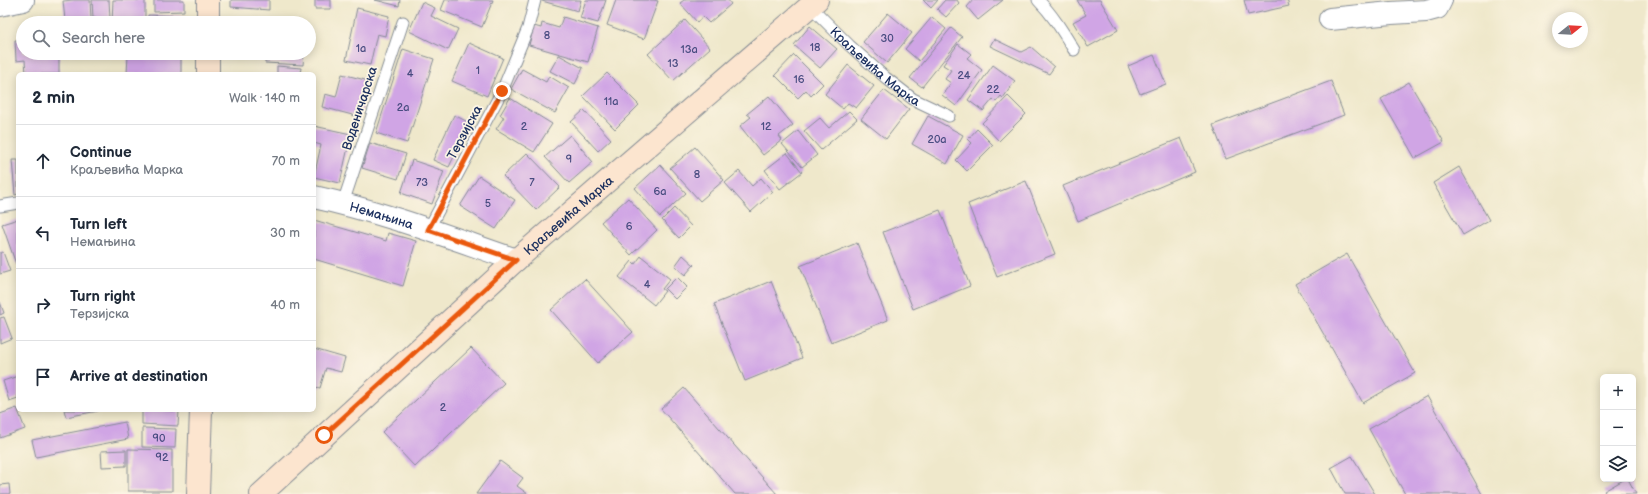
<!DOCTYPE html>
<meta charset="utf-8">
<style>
body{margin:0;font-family:"Balsamiq Sans",sans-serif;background:#f2f2f3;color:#1f2937}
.controls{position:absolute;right:12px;bottom:12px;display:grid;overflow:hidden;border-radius:6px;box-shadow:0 2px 10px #0003}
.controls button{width:36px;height:36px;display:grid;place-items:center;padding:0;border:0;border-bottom:1px solid #e0e1e3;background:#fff;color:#1f2937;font:20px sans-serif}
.compass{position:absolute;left:1552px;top:12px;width:36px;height:36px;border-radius:50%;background:#fff;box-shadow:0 2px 10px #0003;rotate:72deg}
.stop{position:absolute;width:12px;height:12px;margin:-9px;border:3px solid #ea580c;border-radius:50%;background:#fff}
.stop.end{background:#ea580c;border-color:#fff;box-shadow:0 1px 4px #0008}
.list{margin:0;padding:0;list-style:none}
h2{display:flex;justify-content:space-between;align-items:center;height:52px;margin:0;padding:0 16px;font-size:17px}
h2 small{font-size:13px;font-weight:400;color:#747a83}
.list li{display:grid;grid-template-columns:26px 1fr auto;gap:12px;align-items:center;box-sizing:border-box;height:72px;padding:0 16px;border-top:1px solid #e0e1e3}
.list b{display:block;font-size:15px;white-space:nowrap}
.list p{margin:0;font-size:13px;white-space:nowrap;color:#747a83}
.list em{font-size:13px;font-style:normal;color:#747a83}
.icon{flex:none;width:22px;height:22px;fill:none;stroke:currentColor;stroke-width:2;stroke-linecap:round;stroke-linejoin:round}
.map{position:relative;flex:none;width:1648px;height:494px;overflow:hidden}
.search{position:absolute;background:#fff;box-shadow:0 2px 10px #0003;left:16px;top:16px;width:300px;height:44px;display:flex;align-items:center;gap:10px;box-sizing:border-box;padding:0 14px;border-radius:22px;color:#747a83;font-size:15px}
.panel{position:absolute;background:#fff;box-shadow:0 2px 10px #0003;left:16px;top:72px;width:300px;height:340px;border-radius:6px}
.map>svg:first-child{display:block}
.building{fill:#d0a5e5}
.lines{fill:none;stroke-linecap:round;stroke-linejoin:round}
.lane-casing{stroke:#858c94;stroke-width:13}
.street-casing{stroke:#858c94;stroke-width:24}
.secondary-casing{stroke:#858c94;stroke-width:24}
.lane{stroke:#fff;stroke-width:11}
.street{stroke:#fff;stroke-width:22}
.secondary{stroke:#fce5cf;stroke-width:22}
.route{stroke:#ea580c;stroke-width:5}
.labels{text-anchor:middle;stroke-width:3.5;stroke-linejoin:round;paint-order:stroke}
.number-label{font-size:11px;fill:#484c80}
.street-label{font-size:13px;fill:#1b2f5e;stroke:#fcf5e5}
</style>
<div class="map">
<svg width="1648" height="494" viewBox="0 0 1648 494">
<rect width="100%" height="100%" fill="#fcf5e5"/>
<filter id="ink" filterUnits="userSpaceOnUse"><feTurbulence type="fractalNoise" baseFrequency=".025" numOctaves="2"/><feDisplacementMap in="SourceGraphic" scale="8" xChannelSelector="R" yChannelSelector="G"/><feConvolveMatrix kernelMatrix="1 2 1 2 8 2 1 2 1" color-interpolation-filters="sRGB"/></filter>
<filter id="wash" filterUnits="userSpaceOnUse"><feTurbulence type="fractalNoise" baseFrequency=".012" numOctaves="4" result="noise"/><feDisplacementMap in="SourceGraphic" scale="16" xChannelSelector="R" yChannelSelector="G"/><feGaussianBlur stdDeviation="0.9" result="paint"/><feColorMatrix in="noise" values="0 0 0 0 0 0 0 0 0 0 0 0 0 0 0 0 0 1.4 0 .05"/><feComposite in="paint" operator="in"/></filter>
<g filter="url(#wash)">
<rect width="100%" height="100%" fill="#efe8cb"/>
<g id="blocks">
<!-- building -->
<path class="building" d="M 73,0 L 90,0 L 91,19 L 65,20 L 63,1 Z
M 92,0 L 109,0 L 110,18 L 93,18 Z
M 113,0 L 145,0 L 145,23 L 112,23 Z
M 154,0 L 184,0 L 184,11 L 154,12 Z
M 231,0 L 269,0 L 269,10 L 231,7 Z
M 315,0 L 331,0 L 331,9 L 315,9 Z
M 375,0 L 400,0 L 399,6 Z
M 445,0 L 493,0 L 482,27 L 441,10 Z
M 542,0 L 581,0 L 578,11 L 542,1 Z
M 586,0 L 606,0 L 598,23 L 580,18 Z
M 616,0 L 654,0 L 658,1 L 644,39 L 607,25 Z
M 684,0 L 728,0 L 731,4 L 709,23 L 703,17 L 697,22 L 680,3 Z
M 923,0 L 938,0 L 931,8 Z
M 945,0 L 957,0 L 959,3 L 946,17 L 937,9 Z
M 973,0 L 1003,0 L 978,20 L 967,7 Z
M 1077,0 L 1100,0 L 1118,30 L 1088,47 L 1073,22 L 1086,15 Z
M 1244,0 L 1287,0 L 1289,6 L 1248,15 Z
M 422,2 L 435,8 L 431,16 L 458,29 L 448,50 L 409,31 Z
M 357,8 L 389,16 L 385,36 L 377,34 L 370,65 L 346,60 Z
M 888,13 L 912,33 L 887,63 L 863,42 Z
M 148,15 L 188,16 L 188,23 L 148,23 Z
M 563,17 L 598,28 L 588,62 L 529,45 L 534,26 L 541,28 L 542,23 L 559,28 Z
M 932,17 L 946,29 L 919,61 L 905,49 Z
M 685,20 L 710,48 L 673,81 L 648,54 Z
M 810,26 L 837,49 L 820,68 L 794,45 Z
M 951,28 L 962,37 L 922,87 L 910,78 Z
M 994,39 L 1021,52 L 1031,47 L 1054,67 L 1049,74 L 990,46 Z
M 15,40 L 23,40 L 23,53 L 59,53 L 59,74 L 26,74 L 25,60 L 16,61 Z
M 469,43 L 503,58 L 487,96 L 452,81 Z
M 958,44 L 971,54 L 967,58 L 982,70 L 956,106 L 942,95 L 951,83 L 945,79 L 951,70 L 943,65 Z
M 403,49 L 434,59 L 407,143 L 376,133 Z
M 265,53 L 304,53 L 303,65 L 265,63 Z
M 128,55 L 181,56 L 181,74 L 127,74 Z
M 559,55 L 583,68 L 575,84 L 550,71 Z
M 794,55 L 823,84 L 811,96 L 806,90 L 798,98 L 775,75 Z
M 1154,55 L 1166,84 L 1140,94 L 1128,66 Z
M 848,65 L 874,86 L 856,108 L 848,103 L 843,109 L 825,94 Z
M 993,65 L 1015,81 L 1003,98 L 1001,96 L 996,102 L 993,99 L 983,111 L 968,100 Z
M 277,66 L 301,68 L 300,74 L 277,74 Z
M 522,69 L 546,82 L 549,76 L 569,88 L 555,113 L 511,89 Z
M 607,73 L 639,105 L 615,129 L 583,96 Z
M 342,74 L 369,81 L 360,117 L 322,107 L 325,94 L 336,97 Z
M 1331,81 L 1344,115 L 1226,159 L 1213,125 Z
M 1409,82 L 1444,142 L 1415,158 L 1381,99 Z
M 884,90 L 909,109 L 886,139 L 861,119 Z
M 769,96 L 793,125 L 779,136 L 782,140 L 763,155 L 740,126 L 751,117 L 747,114 Z
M 1008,96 L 1026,114 L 999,141 L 982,123 Z
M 510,98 L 552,124 L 534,152 L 496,129 L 504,117 L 500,115 Z
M 584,110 L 611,139 L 598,151 L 571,122 Z
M 849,111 L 857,119 L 821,150 L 804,131 L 820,118 L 829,128 Z
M 454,115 L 470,123 L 449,167 L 433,160 Z
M 928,116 L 963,135 L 947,164 L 912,144 Z
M 314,126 L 351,134 L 340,183 L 314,177 L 321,145 L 314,143 Z
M 977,129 L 993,145 L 967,171 L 956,160 L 972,143 L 968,139 Z
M 798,131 L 817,155 L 802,167 L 782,144 Z
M 570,135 L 593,162 L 569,183 L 545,157 Z
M 1181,138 L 1195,172 L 1078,221 L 1063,186 Z
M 370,143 L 406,154 L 398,179 L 362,168 Z
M 695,147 L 724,180 L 700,201 L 670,168 Z
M 527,153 L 560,187 L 536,210 L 503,176 Z
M 787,153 L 802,172 L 780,189 L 765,170 Z
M 12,160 L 18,160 L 18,194 L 15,195 Z
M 412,160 L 444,171 L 432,204 L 401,193 Z
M 660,165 L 686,193 L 660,217 L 635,188 Z
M 1459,167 L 1489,220 L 1463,235 L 1433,183 Z
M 739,171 L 752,186 L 761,178 L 773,192 L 751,212 L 725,183 Z
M 479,176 L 515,200 L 496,229 L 460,206 Z
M 1026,181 L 1055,254 L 997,277 L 968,204 Z
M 628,198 L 657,230 L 631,255 L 601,222 Z
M 674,208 L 691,226 L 679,238 L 662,220 Z
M 940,210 L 970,286 L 913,309 L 883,232 Z
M 18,219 L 18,263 L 16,264 L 2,224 Z
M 314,220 L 386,241 L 388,233 L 416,241 L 403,286 L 314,259 Z
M 857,243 L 888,320 L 831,343 L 800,266 Z
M 3,252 L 10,271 L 0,274 L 0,253 Z
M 1347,254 L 1415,373 L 1363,403 L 1295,284 Z
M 683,255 L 694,265 L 685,275 L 675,266 Z
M 641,256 L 670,279 L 662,289 L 665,291 L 654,305 L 619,277 L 632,261 L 635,264 Z
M 677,277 L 687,287 L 675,299 L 665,289 Z
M 585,279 L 633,332 L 598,363 L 551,310 Z
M 771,281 L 802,358 L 745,381 L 714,304 Z
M 0,302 L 4,313 L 0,315 Z
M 4,317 L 12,338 L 0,343 L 0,318 Z
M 471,348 L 504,383 L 415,467 L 382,432 Z
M 314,349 L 345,358 L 341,372 L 326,368 L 320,388 L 314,387 Z
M 18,376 L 18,398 L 9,401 L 3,381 Z
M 684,388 L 777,494 L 735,494 L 661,409 Z
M 1427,396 L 1482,494 L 1405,494 L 1369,429 Z
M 17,408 L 25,429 L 0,438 L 0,414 Z
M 64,410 L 98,410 L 98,411 L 66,417 Z
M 142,410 L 179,411 L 178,426 L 142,424 Z
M 125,422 L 128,439 L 36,457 L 32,440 Z
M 142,428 L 176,429 L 175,448 L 142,447 Z
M 128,449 L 172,450 L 172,491 L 128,491 Z
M 126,450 L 126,466 L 102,467 L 101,451 Z
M 1352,456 L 1375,494 L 1345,494 L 1331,468 Z
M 500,461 L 523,478 L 517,486 L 528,494 L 476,494 Z
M 1625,479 L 1628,479 L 1636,494 L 1606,494 L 1604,491 Z
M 9,484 L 10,494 L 0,494 L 0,485 Z"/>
</g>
</g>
<g filter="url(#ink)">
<use href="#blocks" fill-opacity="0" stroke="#858c94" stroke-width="1"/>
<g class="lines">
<defs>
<g id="lane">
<path d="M 1038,0 C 1053,15 1063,32 1074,50"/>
<path id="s1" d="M 810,6 L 849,45 L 886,78 L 913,99 L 949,116"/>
<path d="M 343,203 L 403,22"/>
<path d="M 0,206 L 18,203"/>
<path d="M 428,230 L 502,91 L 528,28 L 535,0"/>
</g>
<g id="street">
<path d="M 0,5 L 23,0"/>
<path d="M 1330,19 L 1391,13 L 1426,11 L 1437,8 L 1441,0"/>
<path id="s2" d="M 314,197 C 383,212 449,237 516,260"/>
</g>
<g id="secondary">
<path d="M 208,23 L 208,0"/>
<path d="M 208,74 L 208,53"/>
<path d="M 198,494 L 201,410"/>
<path id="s3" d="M 261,494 L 516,260 L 817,0"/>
</g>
</defs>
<!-- lane casing -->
<use href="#lane" class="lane-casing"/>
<!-- street casing -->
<use href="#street" class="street-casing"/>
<!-- secondary casing -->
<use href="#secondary" class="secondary-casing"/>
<!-- lane -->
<use href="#lane" class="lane"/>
<!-- street -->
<use href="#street" class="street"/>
<!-- secondary -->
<use href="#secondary" class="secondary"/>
</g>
</g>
<g class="lines" filter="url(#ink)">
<!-- route -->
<path class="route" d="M 324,435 L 516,260 L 428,230 L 502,91"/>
</g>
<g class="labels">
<!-- number labels -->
<g class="number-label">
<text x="547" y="39">8</text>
<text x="887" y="42">30</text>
<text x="815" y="51">18</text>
<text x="361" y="52">1a</text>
<text x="689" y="53">13a</text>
<text x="673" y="67">13</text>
<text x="478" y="74">1</text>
<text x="410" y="77">4</text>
<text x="964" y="79">24</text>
<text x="799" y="83">16</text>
<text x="993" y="93">22</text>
<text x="611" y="105">11a</text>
<text x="403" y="111">2a</text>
<text x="524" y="130">2</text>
<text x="766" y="130">12</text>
<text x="937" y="143">20a</text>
<text x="569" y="163">9</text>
<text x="697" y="178">8</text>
<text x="422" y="186">73</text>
<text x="532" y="186">7</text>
<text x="660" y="195">6a</text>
<text x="488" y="207">5</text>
<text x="629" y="230">6</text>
<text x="647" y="288">4</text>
<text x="443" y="411">2</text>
<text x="159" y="442">90</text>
<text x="162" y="461">92</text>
</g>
<!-- street labels -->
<g class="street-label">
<text dy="5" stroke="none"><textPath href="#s1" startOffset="89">Краљевића Марка</textPath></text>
<text transform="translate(359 108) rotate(-72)" y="5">Воденичарска</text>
<text transform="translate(464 132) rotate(-62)" y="5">Терзијска</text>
<text dy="5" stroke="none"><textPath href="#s2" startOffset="70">Немањина</textPath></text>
<text dy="5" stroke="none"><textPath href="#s3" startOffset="415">Краљевића Марка</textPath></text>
</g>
</g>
</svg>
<div class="controls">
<button>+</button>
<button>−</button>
<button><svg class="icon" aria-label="layers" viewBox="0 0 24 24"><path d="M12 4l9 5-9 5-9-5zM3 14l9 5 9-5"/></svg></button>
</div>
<svg class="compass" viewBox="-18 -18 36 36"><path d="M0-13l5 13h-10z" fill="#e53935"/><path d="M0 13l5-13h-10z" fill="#747a83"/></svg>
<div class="stop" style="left:324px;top:435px"></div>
<div class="stop end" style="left:502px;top:91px"></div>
<div class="search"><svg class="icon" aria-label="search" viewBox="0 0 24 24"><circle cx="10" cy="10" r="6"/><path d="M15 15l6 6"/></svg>Search here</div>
<section class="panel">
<h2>2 min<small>Walk · 140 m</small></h2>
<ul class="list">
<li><svg class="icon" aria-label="ahead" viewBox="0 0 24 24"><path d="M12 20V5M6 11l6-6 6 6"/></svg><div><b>Continue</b><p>Краљевића Марка</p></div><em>70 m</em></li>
<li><svg class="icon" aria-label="left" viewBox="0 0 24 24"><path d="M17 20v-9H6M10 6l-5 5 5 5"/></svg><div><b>Turn left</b><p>Немањина</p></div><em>30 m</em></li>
<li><svg class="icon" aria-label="right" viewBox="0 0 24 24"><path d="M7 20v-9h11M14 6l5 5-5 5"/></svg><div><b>Turn right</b><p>Терзијска</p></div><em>40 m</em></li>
<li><svg class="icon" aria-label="arrive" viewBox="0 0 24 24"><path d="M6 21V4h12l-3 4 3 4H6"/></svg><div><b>Arrive at destination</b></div></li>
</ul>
</section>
</div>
